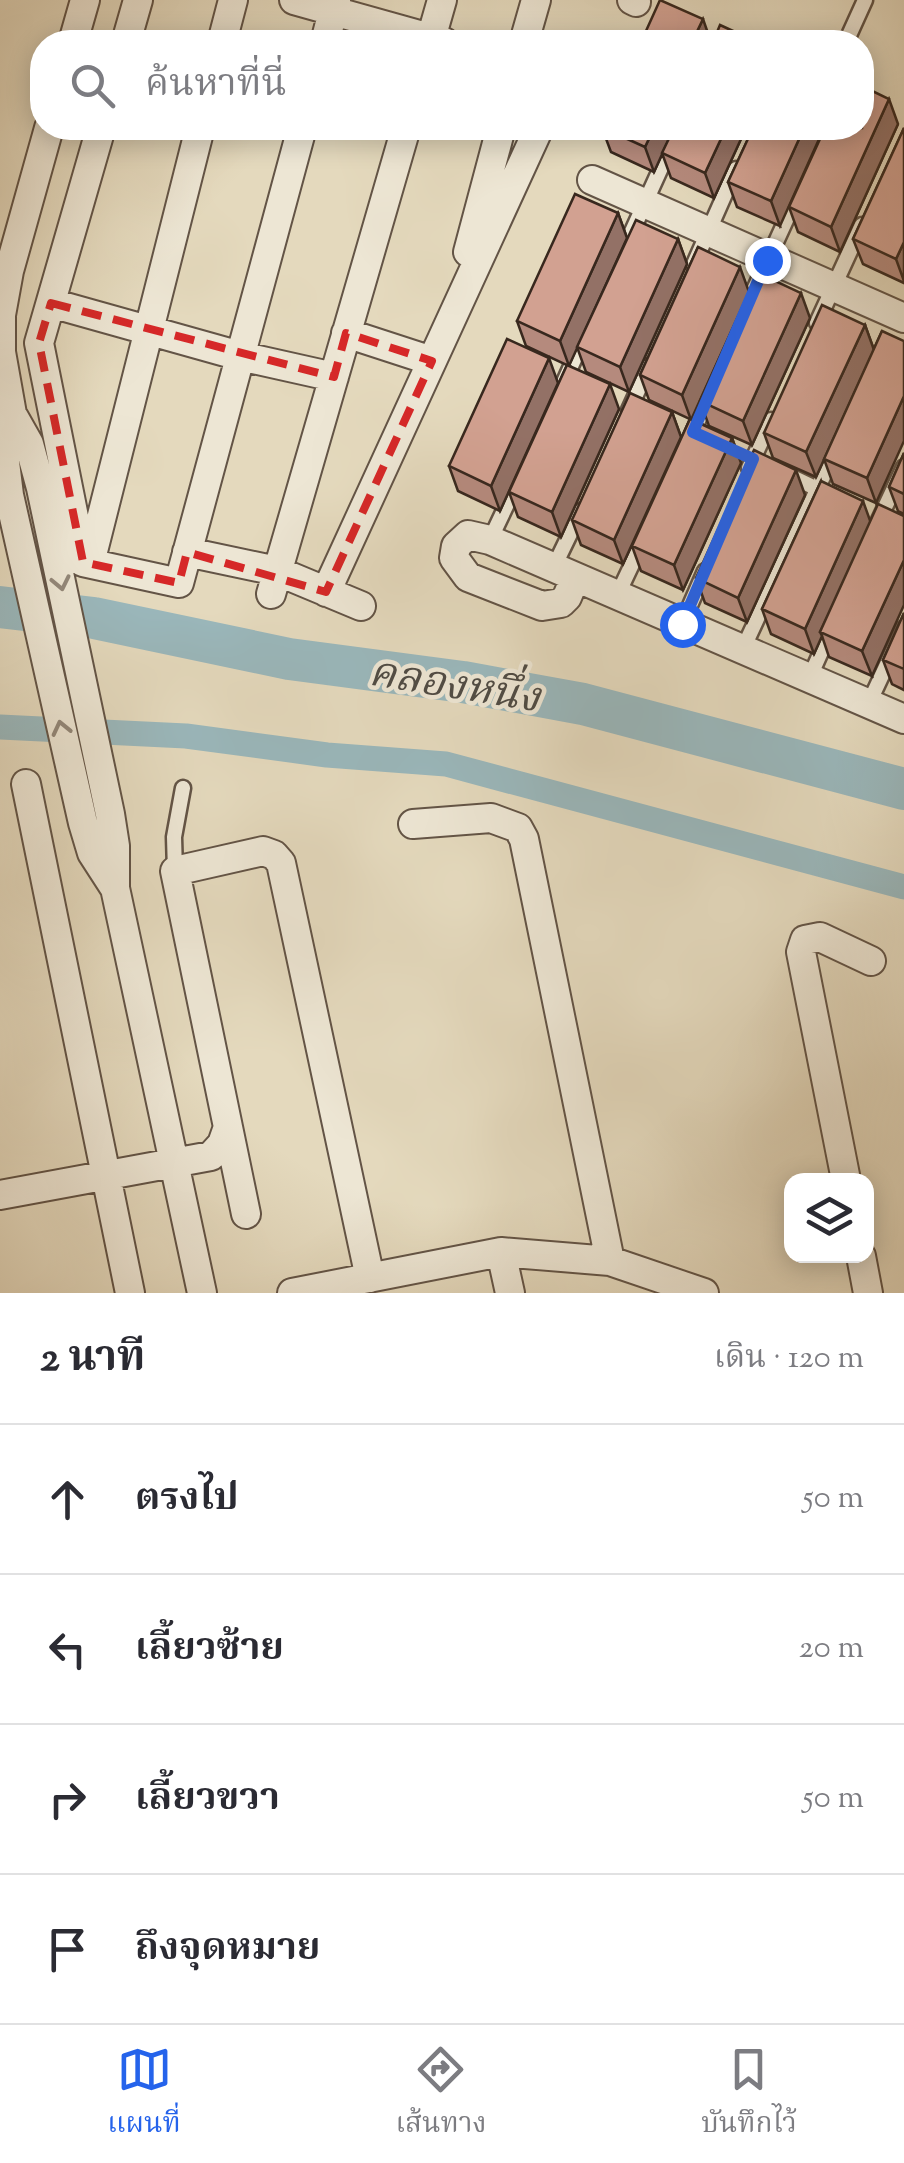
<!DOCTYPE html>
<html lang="th">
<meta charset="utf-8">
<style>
body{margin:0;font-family:"Sorts Mill Goudy","Noto Serif Thai",serif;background:#f2f2f3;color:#2b2b33}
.controls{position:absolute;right:30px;bottom:30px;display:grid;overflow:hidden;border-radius:20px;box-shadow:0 5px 25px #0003}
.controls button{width:90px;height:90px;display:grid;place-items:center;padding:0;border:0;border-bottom:2px solid #e1e1e2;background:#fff;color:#2b2b33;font:50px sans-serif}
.stop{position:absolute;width:30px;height:30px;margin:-22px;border:8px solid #2563eb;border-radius:50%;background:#fff}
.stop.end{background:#2563eb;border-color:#fff;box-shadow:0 2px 10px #0008}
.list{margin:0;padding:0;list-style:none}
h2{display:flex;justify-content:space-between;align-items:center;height:130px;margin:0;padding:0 40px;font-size:42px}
h2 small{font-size:32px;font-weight:400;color:#7c7c81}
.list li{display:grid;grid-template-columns:65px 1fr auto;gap:30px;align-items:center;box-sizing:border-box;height:150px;padding:0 40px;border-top:2px solid #e1e1e2}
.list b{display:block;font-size:38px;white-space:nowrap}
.list em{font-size:32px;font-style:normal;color:#7c7c81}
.icon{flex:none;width:55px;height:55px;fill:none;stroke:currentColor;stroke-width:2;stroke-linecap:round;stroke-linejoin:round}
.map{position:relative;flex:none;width:904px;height:1293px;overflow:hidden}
.search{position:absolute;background:#fff;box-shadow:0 5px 25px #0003;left:30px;right:30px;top:30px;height:110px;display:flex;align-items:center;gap:25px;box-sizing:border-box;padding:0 35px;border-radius:40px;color:#7c7c81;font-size:38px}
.sheet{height:730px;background:#fff}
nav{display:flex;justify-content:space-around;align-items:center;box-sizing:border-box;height:140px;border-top:2px solid #e1e1e2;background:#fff;font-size:28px;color:#7c7c81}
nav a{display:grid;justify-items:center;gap:5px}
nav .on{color:#2563eb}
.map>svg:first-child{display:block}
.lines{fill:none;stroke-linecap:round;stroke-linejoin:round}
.canal{stroke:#9ab7bb;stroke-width:25}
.river{stroke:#9ab7bb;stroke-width:42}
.lane-casing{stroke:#635446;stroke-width:19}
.street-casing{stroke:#635446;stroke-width:32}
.lane{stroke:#ede6d4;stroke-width:14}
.street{stroke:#ede6d4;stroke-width:28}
.wall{fill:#b58a7d;stroke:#38281e;stroke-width:2.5}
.shaded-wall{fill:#937166;stroke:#38281e;stroke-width:2.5}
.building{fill:#d2a191;stroke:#38281e;stroke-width:2.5}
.oneway{stroke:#928779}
.route{stroke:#2563eb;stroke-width:12}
.marked{fill:none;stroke:#d62828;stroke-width:8;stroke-dasharray:20 12;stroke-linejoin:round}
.labels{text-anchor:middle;stroke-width:9;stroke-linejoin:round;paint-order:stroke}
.water-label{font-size:42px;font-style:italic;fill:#504c45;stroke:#ede6d4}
</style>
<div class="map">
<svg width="904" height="1293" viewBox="0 0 904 1293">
<rect width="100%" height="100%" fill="#e4d9bd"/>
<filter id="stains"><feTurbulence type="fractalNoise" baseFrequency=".002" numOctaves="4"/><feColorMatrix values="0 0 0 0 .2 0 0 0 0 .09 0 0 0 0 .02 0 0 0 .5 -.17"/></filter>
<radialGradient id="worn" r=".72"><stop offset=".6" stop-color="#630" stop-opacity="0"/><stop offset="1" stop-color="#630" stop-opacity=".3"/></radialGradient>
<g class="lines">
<!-- canal -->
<path class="canal" d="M 0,727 L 186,736 L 327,755 L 446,764 L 904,887"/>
<!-- river -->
<path class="river" d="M 0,607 L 94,618 L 289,659 L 463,682 L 583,704 L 904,789"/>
<defs>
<path id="lane" d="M 846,42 L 865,0
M 630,236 L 679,128
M 694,264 L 736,169
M 754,290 L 797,196
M 817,323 L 862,225
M 564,382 L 586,333
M 629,410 L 649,366
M 691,437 L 710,393
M 749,468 L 771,420
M 784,473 L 832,496
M 879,520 L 904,467
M 490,540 L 517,483
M 553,569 L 581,511
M 617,596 L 642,543
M 682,624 L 705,571
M 742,651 L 835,451
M 809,679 L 832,627
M 869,703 L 904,628
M 175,871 L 174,837 L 183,788"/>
<path id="street" d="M 294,0 L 444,42
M 632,0 L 636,2
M 73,42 L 85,0
M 126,42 L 138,0
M 222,42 L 233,0
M 325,42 L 336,0
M 430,42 L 442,0
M 524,42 L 536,0
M 49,128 L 9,271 L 1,315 L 1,352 L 12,414 L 4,454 L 9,495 L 83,823 L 92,853 L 114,887
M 101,128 L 39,343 L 83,562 L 179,583 L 302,128
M 592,180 L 904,318
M 468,252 L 501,128
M 51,303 L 240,356 L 334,377
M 346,333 L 432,361
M 12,414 L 29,444 L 41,488 L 110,814 L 115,846 L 115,888 L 202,1293
M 187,552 L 277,571 L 361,606
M 90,563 L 200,128
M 575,578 L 567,597 L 561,603 L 542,606 L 468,577 L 454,558 L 456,546 L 468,535 L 490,540 L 904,719
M 326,592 L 539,128
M 271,594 L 406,128
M 26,784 L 130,1293
M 413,824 L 491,818 L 518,828 L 524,839 L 610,1261
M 846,1180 L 801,952 L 805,940 L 820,937 L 871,961
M 0,1195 L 211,1156 L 222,1144 L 228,1127
M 246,1214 L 175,871 L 263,851 L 274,855 L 281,863 L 370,1278
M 501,1252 L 510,1293
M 861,1256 L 868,1293
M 292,1293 L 501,1252 L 610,1261 L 704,1293"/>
</defs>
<!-- lane casing -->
<use href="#lane" class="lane-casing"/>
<!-- street casing -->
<use href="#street" class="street-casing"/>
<!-- lane -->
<use href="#lane" class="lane"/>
<!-- street -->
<use href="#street" class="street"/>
</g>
<!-- wall -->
<path class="wall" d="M 898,124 L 840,252 L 798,232 L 789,207 Z
M 602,128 L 674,128 L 654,172 L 611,152 Z
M 674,128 L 746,128 L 714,198 L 671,178 L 662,153 Z
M 753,128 L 780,226 L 737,207 L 728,182 Z
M 904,128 L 904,283 L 863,264 L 853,239 Z
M 618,213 L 627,238 L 569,365 L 619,409 L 561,537 L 518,517 L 509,492 L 567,365 L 526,346 L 517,321 Z
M 678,239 L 687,264 L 629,392 L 586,372 L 577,347 Z
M 698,247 L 691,419 L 732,438 L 741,463 L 683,590 L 641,571 L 632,546 L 690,419 L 649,400 L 640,375 Z
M 810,318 L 752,445 L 709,426 L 700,401 Z
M 865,325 L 874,350 L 816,477 L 773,458 L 764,433 Z
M 882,331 L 876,503 L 833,484 L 824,459 Z
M 558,383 L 500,511 L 458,491 L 449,466 Z
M 672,412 L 681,437 L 623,564 L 581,545 L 572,520 Z
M 904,453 L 904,514 L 898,511 L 889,487 Z
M 821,481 L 872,676 L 829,657 L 822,636 L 814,654 L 771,634 L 762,609 Z
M 805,495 L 747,622 L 705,603 L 696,578 Z
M 904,613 L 904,690 L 892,684 L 883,660 Z"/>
<!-- shaded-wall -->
<path class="shaded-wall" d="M 703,19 L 711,42 L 692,42 Z
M 889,99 L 898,124 L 840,252 L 831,227 Z
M 654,128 L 674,128 L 654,172 L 645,147 Z
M 726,128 L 746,128 L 714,198 L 705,173 Z
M 804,128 L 824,128 L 780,226 L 771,201 Z
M 618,213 L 627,238 L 569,366 L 560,341 Z
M 678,239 L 687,264 L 629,392 L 620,367 Z
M 904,242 L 904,281 L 896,259 Z
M 740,267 L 749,292 L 691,420 L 682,395 Z
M 801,293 L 810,318 L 752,445 L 743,421 Z
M 865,325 L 874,350 L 816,477 L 806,452 Z
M 549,358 L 558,383 L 500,511 L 491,486 Z
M 610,384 L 619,409 L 561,537 L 552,512 Z
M 904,396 L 904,441 L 876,503 L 867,478 Z
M 672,412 L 681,437 L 623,564 L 614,540 Z
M 732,438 L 741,463 L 683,590 L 674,565 Z
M 796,470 L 805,495 L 747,622 L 738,598 Z
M 863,501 L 872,526 L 820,632 L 822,636 L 814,654 L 805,629 Z
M 904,560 L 904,605 L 872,676 L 862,651 Z"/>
<!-- building -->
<path class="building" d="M 660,0 L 703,19 L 692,42 L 641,42 Z
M 720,25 L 757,42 L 713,42 Z
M 862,86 L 889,99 L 831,227 L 789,207 L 825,128 L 862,128 Z
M 603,128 L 654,128 L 645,147 Z
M 674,128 L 726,128 L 705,173 L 662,153 Z
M 753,128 L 804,128 L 771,201 L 728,182 Z
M 904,128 L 904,242 L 896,259 L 853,239 Z
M 575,194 L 618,213 L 560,341 L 517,321 Z
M 636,220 L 678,239 L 620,367 L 577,347 Z
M 698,247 L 740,267 L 682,395 L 640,375 Z
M 758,273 L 801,293 L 743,421 L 700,401 Z
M 822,305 L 865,325 L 806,452 L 764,433 Z
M 882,331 L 904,341 L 904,396 L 867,478 L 824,459 Z
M 507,339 L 549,358 L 491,486 L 449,466 Z
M 567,365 L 610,384 L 552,512 L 509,492 Z
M 630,393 L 672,412 L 614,540 L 572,520 Z
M 690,419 L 732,438 L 674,565 L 632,546 Z
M 754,450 L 796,470 L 738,598 L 696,578 Z
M 904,453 L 904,494 L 889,487 Z
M 821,481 L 863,501 L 805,629 L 762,609 Z
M 878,504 L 904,516 L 904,560 L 862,651 L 820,632 Z
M 904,613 L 904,669 L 883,660 Z"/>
<!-- one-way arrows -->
<defs><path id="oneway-chevron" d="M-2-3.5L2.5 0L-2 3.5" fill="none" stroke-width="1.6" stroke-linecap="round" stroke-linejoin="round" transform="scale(2.5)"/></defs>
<g class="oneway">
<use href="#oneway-chevron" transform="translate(61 583) rotate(78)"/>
<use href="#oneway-chevron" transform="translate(61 728) rotate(-103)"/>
</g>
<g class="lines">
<!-- route -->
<path class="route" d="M 682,624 L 753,459 L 693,432 L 767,260"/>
</g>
<!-- marked area -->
<path class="marked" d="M 51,303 L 334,377 L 346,333 L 432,361 L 326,592 L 187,552 L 179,583 L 83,562 L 39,343 Z"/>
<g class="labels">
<!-- water labels -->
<g class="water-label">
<text transform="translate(455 683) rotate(9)" y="15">คลองหนึ่ง</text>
</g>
</g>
<rect width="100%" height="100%" filter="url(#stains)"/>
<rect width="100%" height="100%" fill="url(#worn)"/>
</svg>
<div class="controls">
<button><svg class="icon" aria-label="layers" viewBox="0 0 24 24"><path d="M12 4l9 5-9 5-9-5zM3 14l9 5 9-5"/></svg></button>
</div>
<div class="stop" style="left:682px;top:624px"></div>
<div class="stop end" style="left:767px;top:260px"></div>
<div class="search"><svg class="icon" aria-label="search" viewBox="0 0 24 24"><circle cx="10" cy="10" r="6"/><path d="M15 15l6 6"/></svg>ค้นหาที่นี่</div>
</div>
<section class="sheet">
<h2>2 นาที<small>เดิน · 120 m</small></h2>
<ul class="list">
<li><svg class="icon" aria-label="ahead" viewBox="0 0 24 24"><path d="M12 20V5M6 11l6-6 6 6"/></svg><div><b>ตรงไป</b></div><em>50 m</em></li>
<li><svg class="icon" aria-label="left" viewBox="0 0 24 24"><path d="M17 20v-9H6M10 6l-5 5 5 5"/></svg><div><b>เลี้ยวซ้าย</b></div><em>20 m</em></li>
<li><svg class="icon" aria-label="right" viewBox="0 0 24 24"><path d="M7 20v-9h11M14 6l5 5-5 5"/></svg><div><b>เลี้ยวขวา</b></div><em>50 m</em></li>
<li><svg class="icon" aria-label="arrive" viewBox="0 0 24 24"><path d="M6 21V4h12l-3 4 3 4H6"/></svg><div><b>ถึงจุดหมาย</b></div></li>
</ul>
</section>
<nav>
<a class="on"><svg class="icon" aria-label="map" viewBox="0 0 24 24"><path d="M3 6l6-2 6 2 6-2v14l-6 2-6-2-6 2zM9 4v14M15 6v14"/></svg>แผนที่</a>
<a><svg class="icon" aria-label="directions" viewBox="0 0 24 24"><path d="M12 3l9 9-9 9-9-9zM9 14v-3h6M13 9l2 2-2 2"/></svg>เส้นทาง</a>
<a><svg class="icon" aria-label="saved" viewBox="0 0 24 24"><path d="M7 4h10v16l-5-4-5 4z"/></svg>บันทึกไว้</a>
</nav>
